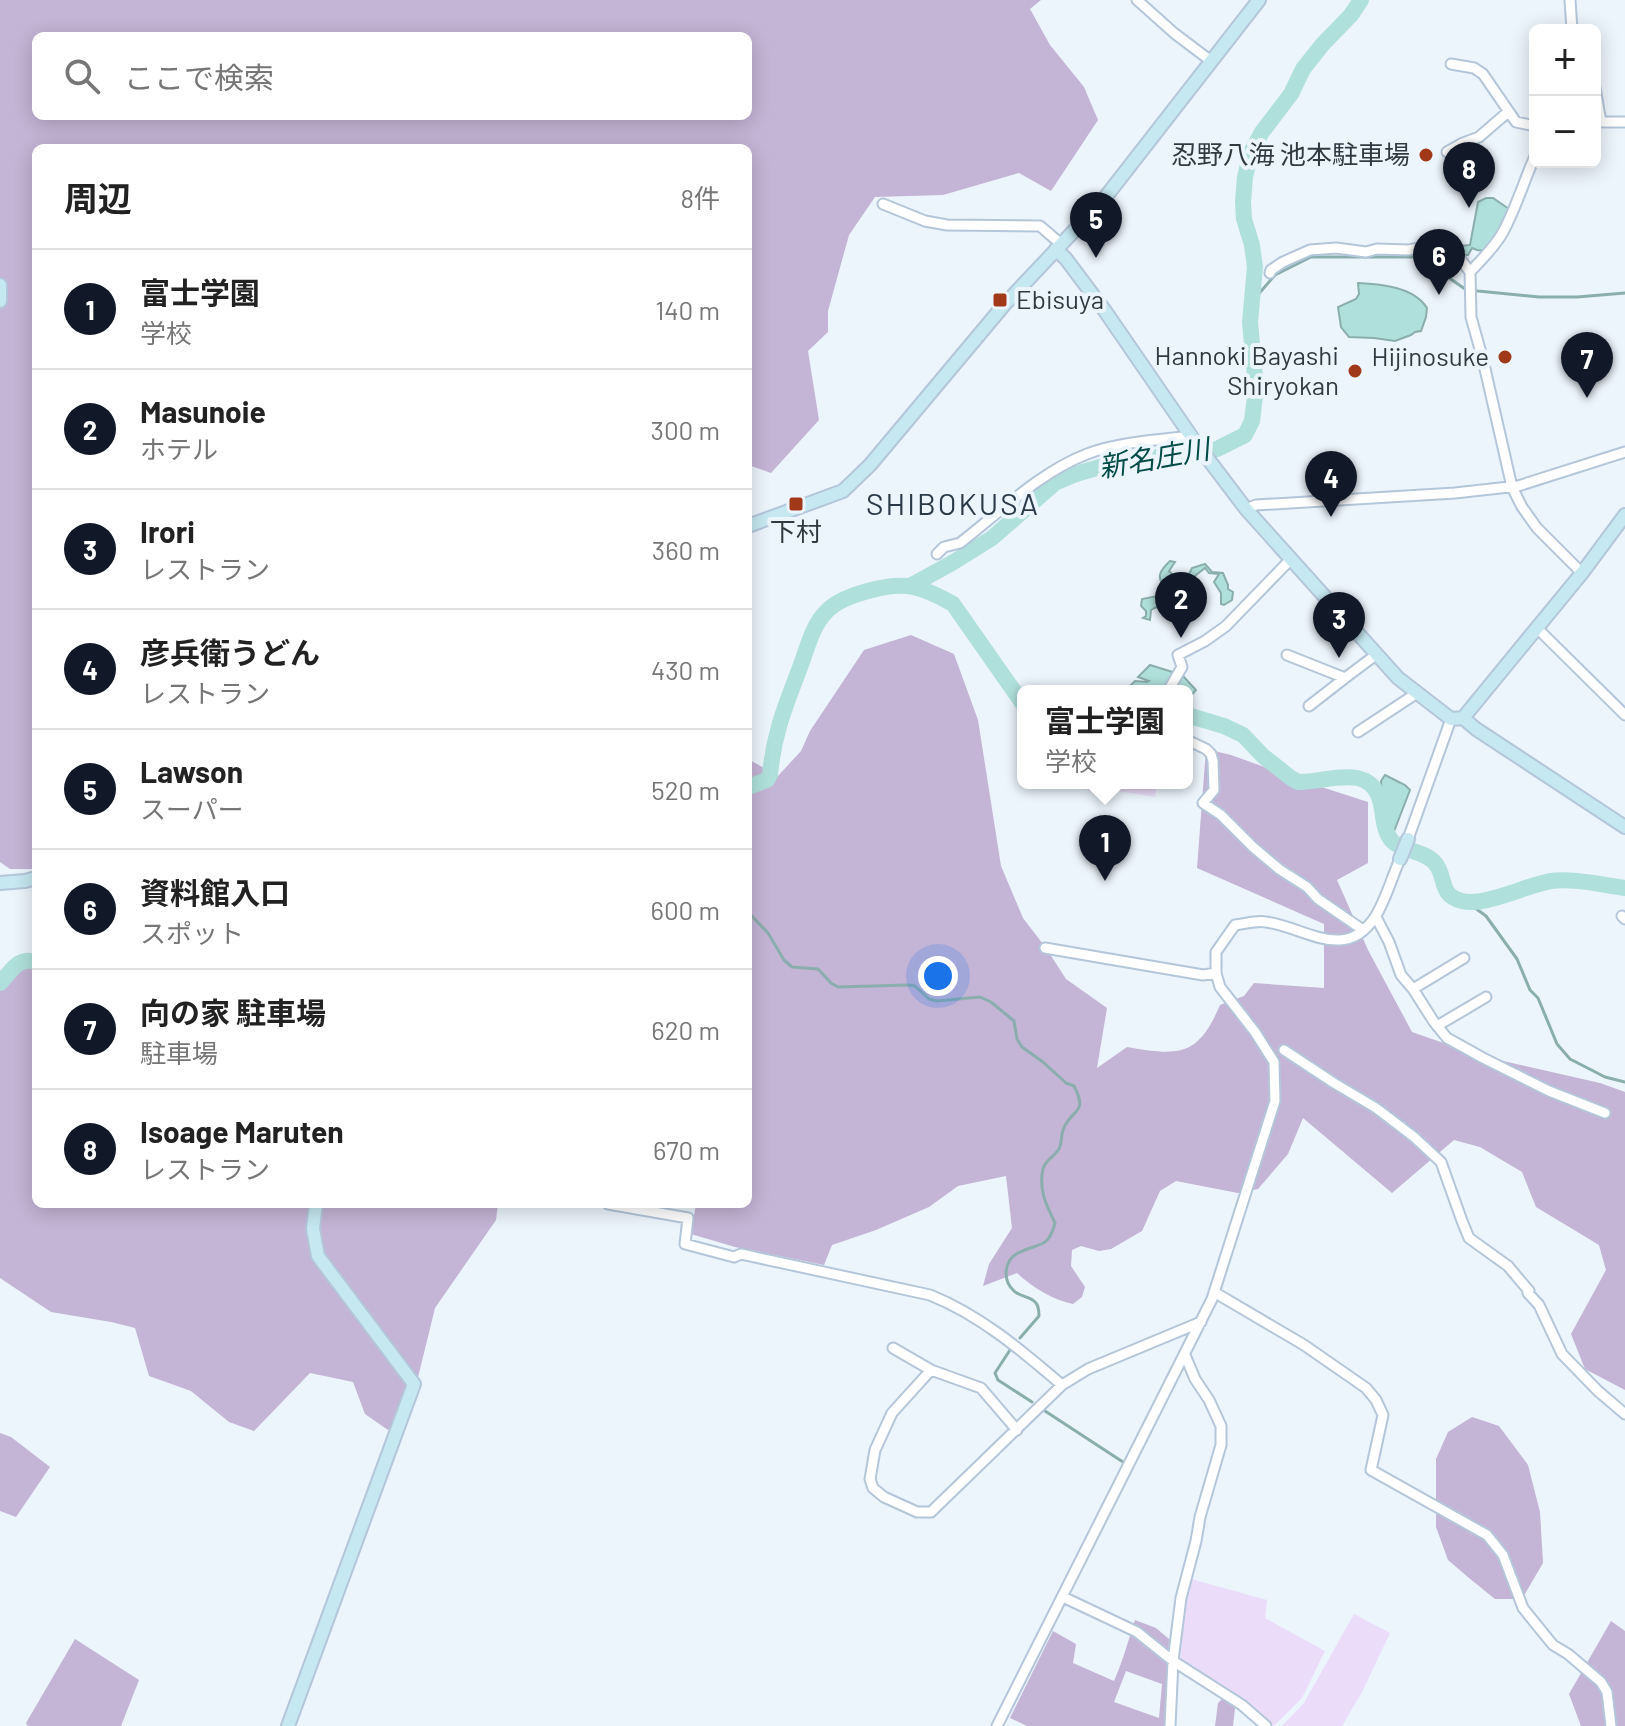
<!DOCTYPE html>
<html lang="ja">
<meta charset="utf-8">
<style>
body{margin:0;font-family:Barlow,"Noto Sans JP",sans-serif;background:#f2f2f2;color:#222}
.controls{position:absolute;right:24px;top:24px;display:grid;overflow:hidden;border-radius:12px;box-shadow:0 4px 20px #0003}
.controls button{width:72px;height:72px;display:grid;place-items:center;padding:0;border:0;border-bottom:2px solid #e0e0e0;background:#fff;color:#222;font:40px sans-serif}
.you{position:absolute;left:938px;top:976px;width:28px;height:28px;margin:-20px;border:6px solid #fff;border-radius:50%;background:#1a73e8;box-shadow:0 0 0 12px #1a73e833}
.badge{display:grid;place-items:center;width:52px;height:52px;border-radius:50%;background:#111827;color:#fff;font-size:26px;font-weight:700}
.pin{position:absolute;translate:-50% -66px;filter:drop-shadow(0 2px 4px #0008)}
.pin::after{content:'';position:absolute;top:42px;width:28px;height:24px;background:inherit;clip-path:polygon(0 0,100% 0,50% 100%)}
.popup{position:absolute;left:1017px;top:685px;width:176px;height:104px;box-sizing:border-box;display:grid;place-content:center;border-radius:12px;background:#fff;filter:drop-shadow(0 2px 6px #0005);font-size:26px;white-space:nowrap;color:#767676}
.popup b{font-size:30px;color:#222}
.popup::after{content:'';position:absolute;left:50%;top:100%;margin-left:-16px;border:16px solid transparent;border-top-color:#fff}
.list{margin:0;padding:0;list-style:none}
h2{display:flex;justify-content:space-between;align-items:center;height:104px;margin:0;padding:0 32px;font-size:34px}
h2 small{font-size:26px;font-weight:400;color:#767676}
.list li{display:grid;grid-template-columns:52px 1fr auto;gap:24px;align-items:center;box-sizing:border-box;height:120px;padding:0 32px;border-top:2px solid #e0e0e0}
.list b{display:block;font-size:30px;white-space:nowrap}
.list p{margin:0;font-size:26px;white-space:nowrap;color:#767676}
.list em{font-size:26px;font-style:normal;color:#767676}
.icon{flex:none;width:44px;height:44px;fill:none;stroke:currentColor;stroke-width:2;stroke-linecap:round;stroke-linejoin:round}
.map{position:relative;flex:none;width:1625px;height:1726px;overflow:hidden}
.search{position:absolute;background:#fff;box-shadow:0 4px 20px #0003;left:32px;top:32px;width:720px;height:88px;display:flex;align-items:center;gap:20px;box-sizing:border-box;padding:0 28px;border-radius:12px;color:#767676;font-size:30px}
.panel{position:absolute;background:#fff;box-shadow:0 4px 20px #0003;left:32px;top:144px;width:720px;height:1064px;border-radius:12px}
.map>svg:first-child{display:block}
.green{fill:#ebddfa}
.forest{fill:#c4b4d5;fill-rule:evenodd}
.water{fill:#b0e0db;stroke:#8aaead;stroke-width:2}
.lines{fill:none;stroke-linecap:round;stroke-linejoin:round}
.stream{stroke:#8aaead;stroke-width:3}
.river{stroke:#b0e0db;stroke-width:16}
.street-casing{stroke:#b4c6d9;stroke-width:13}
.secondary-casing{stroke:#b4c6d9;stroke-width:16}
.street{stroke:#fff;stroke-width:9}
.secondary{stroke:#c6e8f0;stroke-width:12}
.poi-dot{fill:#a13919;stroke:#ecf4fc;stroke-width:3}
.labels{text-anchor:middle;stroke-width:8;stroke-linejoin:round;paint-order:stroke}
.poi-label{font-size:26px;fill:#323a41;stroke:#ecf4fc;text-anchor:end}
.water-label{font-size:28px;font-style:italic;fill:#034c48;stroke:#ecf4fc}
.quarter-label{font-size:30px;letter-spacing:2px;fill:#2b3a49;stroke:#ecf4fc}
</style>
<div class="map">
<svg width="1625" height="1726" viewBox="0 0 1625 1726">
<rect width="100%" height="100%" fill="#ecf4fc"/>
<!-- green -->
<path class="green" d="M 1106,783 L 1157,783 L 1155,797 L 1105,789 Z
M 1191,1579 L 1267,1600 L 1265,1618 L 1325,1651 L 1302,1698 L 1276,1724 L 1272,1725 L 1251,1705 L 1180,1659 L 1186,1603 Z
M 1354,1614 L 1390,1633 L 1362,1692 L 1342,1726 L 1282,1726 L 1304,1703 Z"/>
<!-- forest -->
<path class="forest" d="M 0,0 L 1041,0 L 1030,9 L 1050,45 L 1084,87 L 1098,120 L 1051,191 L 1019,173 L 943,195 L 875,197 L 849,235 L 828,311 L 828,332 L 808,351 L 819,420 L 771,473 L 748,465 L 748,148 L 36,148 L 36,869 L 10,869 L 0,862 ZM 36,36 L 748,36 L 748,116 L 36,116 Z
M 911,635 L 954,654 L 978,720 L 1001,866 L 1023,918 L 1046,948 L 1066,979 L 1107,1008 L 1097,1068 L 1127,1047 C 1179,1056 1198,1057 1220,1005 L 1244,996 L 1254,983 L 1324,988 L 1324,924 L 1197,868 L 1206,749 L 1231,755 L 1306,782 L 1368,802 L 1368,863 L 1337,880 L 1368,950 L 1412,1032 L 1481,1056 L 1600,1083 L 1625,1092 L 1625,1390 L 1585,1369 L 1571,1334 L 1606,1270 L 1599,1245 L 1536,1207 L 1522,1172 L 1480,1147 L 1454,1140 L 1392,1193 L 1303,1118 L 1288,1154 L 1258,1189 L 1238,1193 L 1176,1181 L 1160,1191 L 1142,1231 L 1111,1249 L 1099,1251 L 1081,1246 L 1072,1250 L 1071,1266 L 1085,1287 L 1082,1297 L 1073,1304 C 1053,1300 1032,1287 1017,1273 L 983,1286 L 989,1264 L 1012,1228 L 1006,1176 L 958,1186 L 929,1207 L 876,1230 L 832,1245 L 824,1265 L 735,1247 L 691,1234 L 696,1204 L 748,1204 L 748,759 L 778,776 L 801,751 L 810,731 L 864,650 Z
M 36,961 L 36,1204 L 498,1204 L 496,1220 L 435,1308 L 411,1406 L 388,1430 L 365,1414 L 353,1382 L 310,1373 L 254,1431 L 229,1422 L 191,1391 L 149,1376 L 135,1328 L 111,1322 L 51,1312 L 0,1278 L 0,975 Z
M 1472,1417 L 1499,1426 L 1528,1465 L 1540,1512 L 1543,1563 L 1522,1599 L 1495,1599 L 1469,1578 L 1448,1560 L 1436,1527 L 1436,1459 L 1448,1432 Z
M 0,1433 L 11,1437 L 50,1467 L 16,1517 L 0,1511 Z
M 1135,1620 L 1156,1628 L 1169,1639 L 1166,1726 L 1027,1726 L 1010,1718 L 1053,1631 L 1076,1644 L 1073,1663 L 1114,1681 C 1123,1661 1128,1641 1135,1620 ZM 1126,1671 L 1162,1684 L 1159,1718 L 1114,1702 Z
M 1611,1621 L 1625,1631 L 1625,1726 L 1581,1726 L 1569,1694 Z
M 75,1639 L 139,1680 L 121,1726 L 28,1726 L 26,1723 Z
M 1222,1699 L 1235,1708 L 1233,1726 L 1215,1726 L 1218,1703 Z"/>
<!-- water -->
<path class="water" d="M 1486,198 L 1493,198 L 1509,209 L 1495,237 L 1485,251 L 1477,250 L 1472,248 L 1468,255 L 1464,255 L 1458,246 L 1470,245 L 1478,202 Z
M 1358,283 C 1381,284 1414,287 1427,308 L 1426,317 L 1421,331 L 1415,332 L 1411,335 L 1395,341 L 1374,338 L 1349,337 L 1341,327 L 1338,307 L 1356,299 L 1359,294 Z
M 1170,561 L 1175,562 L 1169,571 L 1175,577 L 1180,573 L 1189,574 L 1192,568 L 1205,564 L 1212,572 L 1223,573 L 1228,585 L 1228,589 L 1233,592 L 1232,600 L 1224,605 L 1221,604 L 1221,593 L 1214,582 L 1219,574 L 1209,573 L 1205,568 L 1196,575 L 1181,597 L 1175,597 C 1171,605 1158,605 1151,610 L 1150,620 L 1143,618 L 1146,616 L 1146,611 L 1141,606 L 1142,599 L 1163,595 C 1166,579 1150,580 1170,561 Z
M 1150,665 L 1182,675 L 1196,690 L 1190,697 L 1187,697 L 1187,691 L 1125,691 L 1135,681 L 1147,682 L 1149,681 L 1138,677 Z
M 1385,775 L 1405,785 L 1410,790 L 1393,834 C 1379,824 1385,810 1383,795 C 1382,790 1381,786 1381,781 Z"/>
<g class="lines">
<!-- stream -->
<path class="stream" d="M 1251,309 L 1256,297 L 1275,275 L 1311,257 L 1419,257 L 1465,289 L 1478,291 L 1539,297 L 1577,297 L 1625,293
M 1467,902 L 1486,916 L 1517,959 L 1530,990 L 1538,998 L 1557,1044 L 1570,1059 L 1605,1077 L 1625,1082
M 748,912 L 768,933 L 784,960 L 792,967 L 818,969 L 831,983 L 838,987 L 908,985 L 915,986 L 929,999 L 937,1001 L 980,997 L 991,1002 L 1014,1021 L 1017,1039 L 1022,1047 L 1043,1062 L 1066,1083 L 1074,1086 C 1089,1115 1071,1108 1063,1130 C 1061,1136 1062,1143 1059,1149 C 1052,1159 1043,1161 1042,1174 C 1040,1194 1047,1206 1055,1223 C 1048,1250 1039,1242 1018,1253 C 1004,1260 1002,1280 1014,1291 C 1020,1297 1031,1296 1036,1303 C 1039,1307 1039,1311 1039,1316 L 1020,1338
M 1010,1350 L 995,1373 L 998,1380 L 1032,1402
M 1045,1411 L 1123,1462"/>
<!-- river -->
<path class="river" d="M 910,586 L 952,563 L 992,538 L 1055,483 L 1076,474 L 1124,460 L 1192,454 L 1217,449 L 1245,435 L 1252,421 L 1256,388 L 1250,322 L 1255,267 L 1252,245 L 1244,219 L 1243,202 L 1245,177 L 1251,152 L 1262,132 L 1291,94 L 1303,69 L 1322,45 L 1351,15 L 1361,0
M 1187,715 L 1224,726 L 1243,735 L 1263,756 L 1291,778 L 1298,782 C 1325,783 1369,762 1380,800 C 1384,814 1382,829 1392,841 C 1401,851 1424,850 1435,863 C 1447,877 1438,895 1462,901 C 1484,907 1527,885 1551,881 C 1573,878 1603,885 1625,888
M 748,787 L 767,780 L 770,775 C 774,730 787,703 802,662 C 808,645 813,625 826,612 C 841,595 891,582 913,587 C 927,590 941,597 953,604 L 1023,704
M 0,983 C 11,972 18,956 36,962"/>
<defs>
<path id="street" d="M 1137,0 L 1174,33 L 1211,61
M 1570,0 L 1572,30
M 1451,64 L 1474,68 L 1483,74 L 1516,122 L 1535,126
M 1595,88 L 1601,122
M 1598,122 L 1625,122
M 1447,152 L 1463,143 L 1479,137 L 1508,112
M 1535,156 C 1524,181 1516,208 1503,232 C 1495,247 1482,259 1470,272 L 1471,317 L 1483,360 L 1512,487 L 1522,507 L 1537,528 L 1582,573
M 883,204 L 925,221 L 947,225 L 1040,226 L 1061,244
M 1270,273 L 1271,270 L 1283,262 L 1310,250 L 1336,248 L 1366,252 L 1377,249 L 1409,250 L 1437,244 L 1450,245 L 1470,272
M 1246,509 L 1256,505 L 1455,493 L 1518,486 L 1625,452
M 937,554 L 944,547 L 960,543 C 1000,512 1040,472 1087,454 C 1118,442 1159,440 1192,436
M 1537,628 L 1625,715
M 1287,655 L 1345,678 L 1377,654
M 1168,691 L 1182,667 L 1178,655 L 1205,641 L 1226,626 L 1291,559
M 1309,706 L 1345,678
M 1358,732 L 1417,693
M 1187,740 L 1206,749 L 1211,754 L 1213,761 L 1214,790 L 1203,803 L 1221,815 L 1253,847 L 1279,869 L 1307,887 L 1318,899 L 1363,930
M 1408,839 L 1451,719
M 1622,916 L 1625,919
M 1376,917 L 1389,942 L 1401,975 L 1413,989 L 1434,1022 L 1447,1038 L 1483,1058 L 1549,1091 L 1605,1113
M 1045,948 L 1203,975 L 1216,973
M 1413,989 L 1464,958
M 1437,1026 L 1486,997
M 1284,1050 L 1334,1083 L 1376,1108 L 1414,1137 L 1441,1162 L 1462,1221 L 1469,1238 L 1508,1266 L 1529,1291 L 1528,1293 L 1539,1305 L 1562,1354 L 1598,1391 L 1625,1414
M 608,1204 L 688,1218 L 685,1244 L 734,1257 L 741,1254 L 930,1295 C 980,1315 1021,1350 1062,1385
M 1214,1292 L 1304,1345 L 1366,1388 L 1376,1400 L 1383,1415 L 1371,1470 L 1487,1535 L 1503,1555 L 1523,1608 L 1553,1645 L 1568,1654 L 1601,1682 L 1607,1692 L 1611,1726
M 893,1348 L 931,1370 L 981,1388 L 1017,1430
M 931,1370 L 892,1413 L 875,1450 L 870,1479 L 873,1488 L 884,1497 L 917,1512 L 931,1512 L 1062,1385 L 1088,1369 L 1201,1322
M 1063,1597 L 1137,1632 L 1173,1661 L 1242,1705 L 1266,1726
M 997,1726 L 1212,1299 L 1275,1101 L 1274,1062 L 1255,1032 L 1220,987 L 1216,973 L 1216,952 L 1235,925 C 1245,924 1257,920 1266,922 C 1305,927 1345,963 1375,917 C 1385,902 1392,877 1400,859
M 1170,1726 L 1173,1661 L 1181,1598 L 1196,1541 L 1200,1517 L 1221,1445 L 1221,1426 L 1209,1400 L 1195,1379 L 1185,1355"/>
<path id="secondary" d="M 1056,249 L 1066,259 L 1105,311 L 1193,439 L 1246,509 L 1398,678 L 1451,719 L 1463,718 L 1476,729 L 1625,827
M 0,285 L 0,301
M 748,526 L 843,491 L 870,465 L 1004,305 L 1104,199 L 1259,0
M 1463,718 L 1582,573 L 1625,515
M 1400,859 L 1408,839
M 0,883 L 25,881 L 36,878
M 288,1726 L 414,1384 L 318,1256 L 313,1229 L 316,1204"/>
</defs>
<!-- street casing -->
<use href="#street" class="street-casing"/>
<!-- secondary casing -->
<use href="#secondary" class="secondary-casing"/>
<!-- street -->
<use href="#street" class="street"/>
<!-- secondary -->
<use href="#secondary" class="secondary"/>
</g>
<!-- markers -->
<g class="poi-dot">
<circle cx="1426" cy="155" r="8"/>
<rect x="992" y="292" width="16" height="16" rx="4"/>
<circle cx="1505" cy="357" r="8"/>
<circle cx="1355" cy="371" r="8"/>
<rect x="788" y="496" width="16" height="16" rx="4"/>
</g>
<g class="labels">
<!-- poi labels -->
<g class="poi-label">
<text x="1410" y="164">忍野八海 池本駐車場</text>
<text x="1016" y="309" text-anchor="start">Ebisuya</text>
<text x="1339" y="365">Hannoki Bayashi<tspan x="1339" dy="30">Shiryokan</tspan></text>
<text x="1489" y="366">Hijinosuke</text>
<text x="796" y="541" text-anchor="middle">下村</text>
</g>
<!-- water labels -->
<g class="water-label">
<text transform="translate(1154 458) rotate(-10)" y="10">新名庄川</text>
</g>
<!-- quarter labels -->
<g class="quarter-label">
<text x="953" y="515">SHIBOKUSA</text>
</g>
</g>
</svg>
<div class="controls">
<button>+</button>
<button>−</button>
</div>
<div class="you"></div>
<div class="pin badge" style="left:1105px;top:881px">1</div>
<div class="popup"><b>富士学園</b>学校</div>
<div class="pin badge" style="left:1181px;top:638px">2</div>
<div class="pin badge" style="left:1339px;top:658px">3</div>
<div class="pin badge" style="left:1331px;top:517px">4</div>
<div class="pin badge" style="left:1096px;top:258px">5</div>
<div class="pin badge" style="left:1439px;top:295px">6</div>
<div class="pin badge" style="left:1587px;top:398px">7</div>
<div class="pin badge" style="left:1469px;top:208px">8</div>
<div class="search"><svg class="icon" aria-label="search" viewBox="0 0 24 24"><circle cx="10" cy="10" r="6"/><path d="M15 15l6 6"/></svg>ここで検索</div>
<section class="panel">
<h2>周辺<small>8件</small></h2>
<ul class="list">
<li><span class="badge">1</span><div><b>富士学園</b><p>学校</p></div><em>140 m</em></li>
<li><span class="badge">2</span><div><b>Masunoie</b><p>ホテル</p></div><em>300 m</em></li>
<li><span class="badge">3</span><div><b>Irori</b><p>レストラン</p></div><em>360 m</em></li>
<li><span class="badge">4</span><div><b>彦兵衛うどん</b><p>レストラン</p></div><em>430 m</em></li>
<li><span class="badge">5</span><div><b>Lawson</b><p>スーパー</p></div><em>520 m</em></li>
<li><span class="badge">6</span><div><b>資料館入口</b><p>スポット</p></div><em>600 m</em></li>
<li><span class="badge">7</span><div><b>向の家 駐車場</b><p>駐車場</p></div><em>620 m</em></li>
<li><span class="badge">8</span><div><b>Isoage Maruten</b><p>レストラン</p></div><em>670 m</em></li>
</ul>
</section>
</div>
